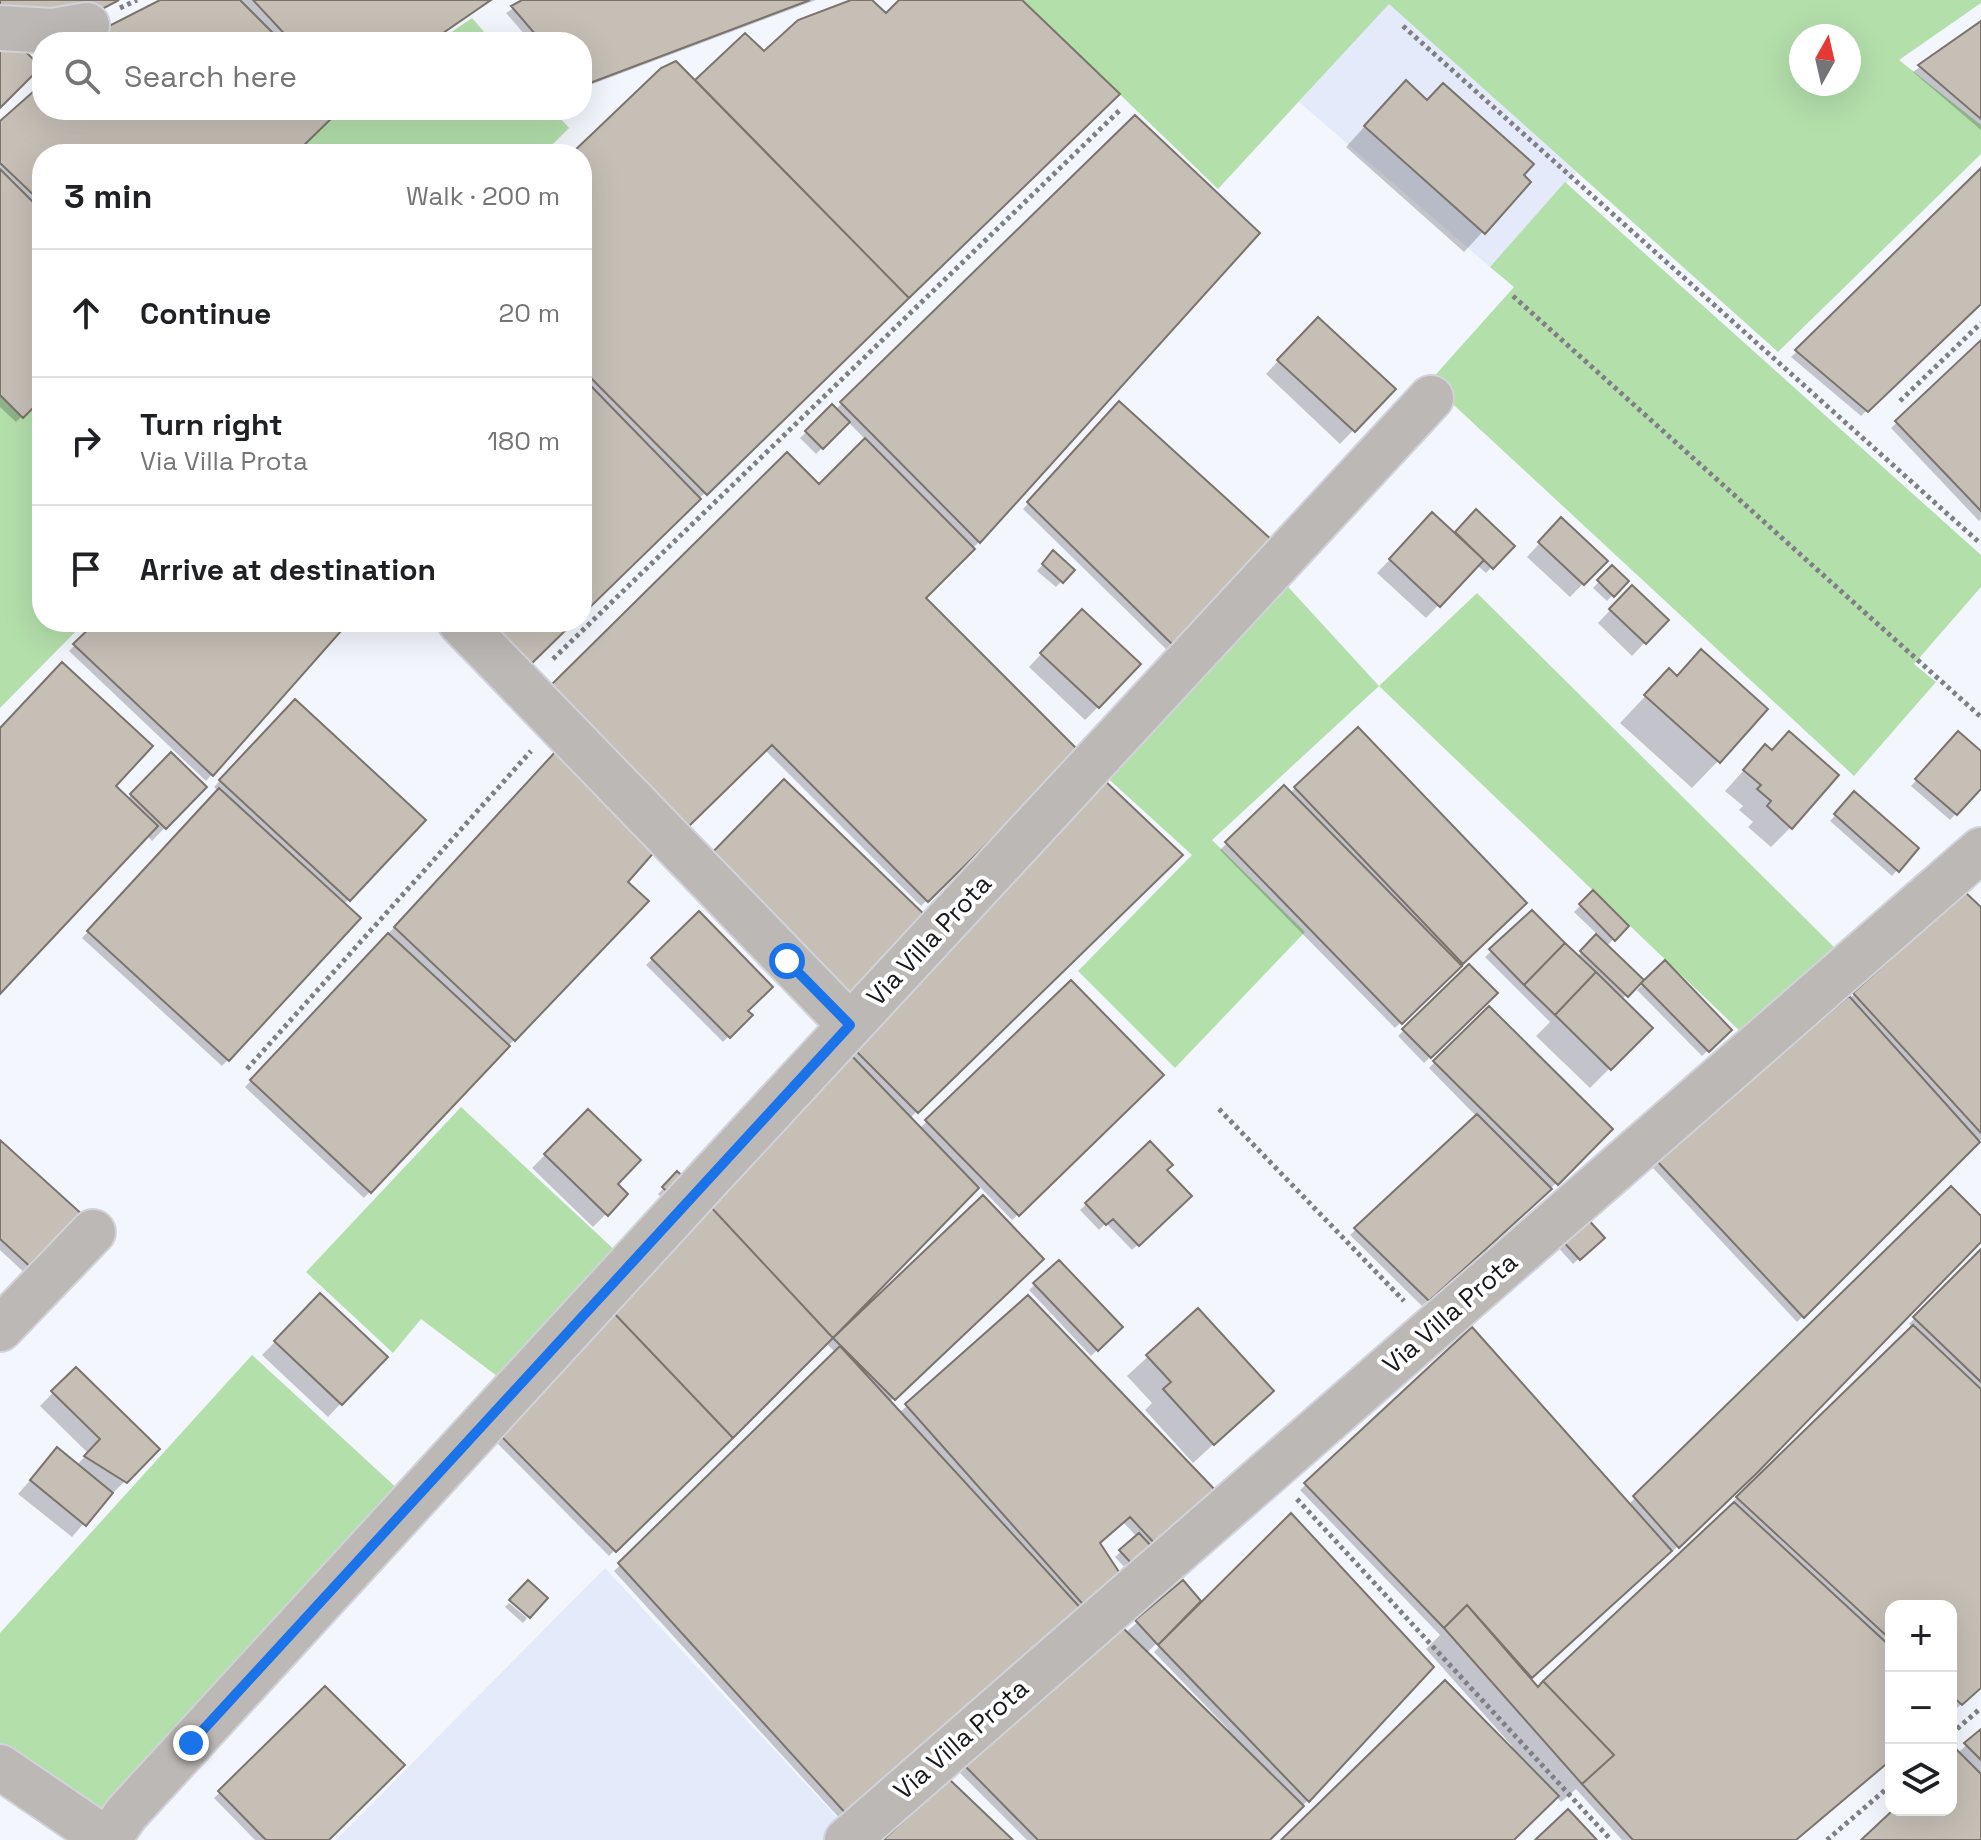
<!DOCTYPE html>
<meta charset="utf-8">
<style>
body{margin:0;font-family:"Space Grotesk",sans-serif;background:#f6f6f6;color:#202124}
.controls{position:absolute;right:24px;bottom:24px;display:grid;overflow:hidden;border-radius:16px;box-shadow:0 8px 32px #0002}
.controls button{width:72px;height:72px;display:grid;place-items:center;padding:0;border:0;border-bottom:2px solid #e0e0e0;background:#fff;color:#202124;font:40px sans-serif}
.compass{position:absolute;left:1789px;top:24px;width:72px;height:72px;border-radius:50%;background:#fff;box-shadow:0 8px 32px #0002;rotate:8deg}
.stop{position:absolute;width:24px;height:24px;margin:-18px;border:6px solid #1a73e8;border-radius:50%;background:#fff}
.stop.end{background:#1a73e8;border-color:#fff;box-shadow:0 2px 8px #0008}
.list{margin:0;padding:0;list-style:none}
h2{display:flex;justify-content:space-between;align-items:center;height:104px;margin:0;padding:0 32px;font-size:34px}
h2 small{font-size:26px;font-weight:400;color:#757577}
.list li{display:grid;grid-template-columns:52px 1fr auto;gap:24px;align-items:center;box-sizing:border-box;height:128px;padding:0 32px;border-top:2px solid #e0e0e0}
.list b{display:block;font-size:30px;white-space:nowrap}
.list p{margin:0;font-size:26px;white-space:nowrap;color:#757577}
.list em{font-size:26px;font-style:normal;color:#757577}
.icon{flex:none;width:44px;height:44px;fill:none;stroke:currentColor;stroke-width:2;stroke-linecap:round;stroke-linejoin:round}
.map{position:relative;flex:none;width:1981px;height:1840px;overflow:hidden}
.search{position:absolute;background:#fff;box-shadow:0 8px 32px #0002;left:32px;top:32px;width:560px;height:88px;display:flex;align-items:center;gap:20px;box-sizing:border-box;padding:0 28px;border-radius:32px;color:#757577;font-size:30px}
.panel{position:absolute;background:#fff;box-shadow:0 8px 32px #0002;left:32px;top:144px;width:560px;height:488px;border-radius:32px}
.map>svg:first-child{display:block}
.built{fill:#e5eafb}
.green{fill:#b3dfab;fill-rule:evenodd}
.shadow{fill:#0003}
.building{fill:#c5bfb6;stroke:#7a746c;stroke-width:2}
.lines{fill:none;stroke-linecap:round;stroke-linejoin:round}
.minor-casing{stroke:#d1d2da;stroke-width:48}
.path{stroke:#7f8086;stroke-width:5;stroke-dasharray:4 4;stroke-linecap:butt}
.minor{stroke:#bcb8b5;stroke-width:44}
.route{stroke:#1a73e8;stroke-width:10}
.labels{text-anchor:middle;stroke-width:8;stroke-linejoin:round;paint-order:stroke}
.street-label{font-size:26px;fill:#17181c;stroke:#fff}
</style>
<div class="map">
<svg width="1981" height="1840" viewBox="0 0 1981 1840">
<rect width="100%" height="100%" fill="#f4f6fe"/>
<!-- built -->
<path class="built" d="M 1389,3 L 1577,172 L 1490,267 L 1299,102 Z
M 605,1568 L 845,1826 L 829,1840 L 336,1840 Z"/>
<!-- green -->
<path class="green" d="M 1022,0 L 1981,0 L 1981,3 L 1899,60 L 1981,125 L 1981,154 L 1778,352 L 1389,4 L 1218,189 ZM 1801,36 L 1849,36 L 1849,84 L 1801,84 Z
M 472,18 L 493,42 L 437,42 Z
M 340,110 L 553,110 L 569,128 L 543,154 L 295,154 Z
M 1565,182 L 1981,555 L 1981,587 L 1914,664 L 1936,682 L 1854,776 L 1429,382 L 1514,287 L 1490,267 Z
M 0,395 L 42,399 L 42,622 L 85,622 L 0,708 Z
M 1280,578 L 1379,686 L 1477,593 L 1835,948 L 1742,1033 L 1379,686 L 1212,840 L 1305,932 L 1175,1068 L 1078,971 L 1192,855 L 1102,773 Z
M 461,1107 L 620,1255 L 505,1382 L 421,1319 L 393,1353 L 306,1272 Z
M 252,1355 L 400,1491 L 107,1820 L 0,1749 L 0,1633 Z"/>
<!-- shadow -->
<path class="shadow" d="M 164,0 L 493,0 L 467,14 L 429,42 L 93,42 Z
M 526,0 L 816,0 L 582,88 L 582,42 L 531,42 L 506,13 Z
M 856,0 L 869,0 L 886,15 L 901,0 L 1019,0 L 1117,94 L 582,612 L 582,394 L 589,388 L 582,381 L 582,154 L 574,154 L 695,83 L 745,36 L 764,54 Z
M 1981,23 L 1981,130 L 1913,72 Z
M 42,87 L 42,110 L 338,110 L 292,154 L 42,154 L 42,396 L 16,422 L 0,407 L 0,124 Z
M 1427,102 L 1529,182 L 1464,252 L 1346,147 L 1386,103 Z
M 1135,118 L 1257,233 L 979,542 L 923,598 L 1077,752 L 921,906 L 765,750 L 682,831 L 545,693 L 819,487 L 866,440 L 848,422 L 816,454 L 800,438 L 832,407 L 835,410 Z
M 1981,171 L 1981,301 L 1861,416 L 1791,357 Z
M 1305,332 L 1393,389 L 1340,444 L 1266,374 Z
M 1981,343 L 1981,519 L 1979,521 L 1891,428 Z
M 1119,404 L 1270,541 L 1168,651 L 1023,509 Z
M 1476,512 L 1512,546 L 1486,573 L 1477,565 L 1426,618 L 1377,573 L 1420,528 L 1454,535 Z
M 1549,533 L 1605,561 L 1570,597 L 1527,557 Z
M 1053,553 L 1072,570 L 1056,587 L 1037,571 Z
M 1612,568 L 1626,581 L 1607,601 L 1593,588 Z
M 1632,587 L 1666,620 L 1632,656 L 1598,623 Z
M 98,622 L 346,622 L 206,781 L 69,651 Z
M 1069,624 L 1098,707 L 1085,720 L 1029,667 Z
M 1701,652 L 1718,761 L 1692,788 L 1620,723 L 1669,671 L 1676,677 Z
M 295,701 L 423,820 L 344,904 L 359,918 L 222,1066 L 82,938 L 218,791 L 214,787 Z
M 0,730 L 113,786 L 127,799 L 171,755 L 204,787 L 152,841 L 147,835 L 0,991 Z
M 1357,730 L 1524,903 L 1395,1028 L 1220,850 L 1284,787 L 1290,793 Z
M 1958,734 L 1981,754 L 1981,786 L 1950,820 L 1911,786 Z
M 1765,747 L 1791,827 L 1771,847 L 1748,827 L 1753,822 L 1739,810 L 1743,806 L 1725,791 Z
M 557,753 L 625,882 L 514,1040 L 364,1198 L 245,1087 Z
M 1103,782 L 1180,855 L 909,1119 L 919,1129 L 1071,983 L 1161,1075 L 1012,1220 L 979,1186 L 855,1313 L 857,1315 L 1041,1259 L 889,1402 L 899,1413 L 1028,1298 L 1216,1494 L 1127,1570 L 1115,1557 L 1137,1537 L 1123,1522 L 1098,1543 L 1121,1578 L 842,1821 L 614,1571 L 836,1353 L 825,1342 L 609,1556 L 496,1442 Z
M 1849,800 L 1897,870 L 1892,876 L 1830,821 Z
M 1593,893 L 1626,926 L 1606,947 L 1641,980 L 1621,1000 L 1650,1028 L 1590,1088 L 1536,1036 L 1550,1022 L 1485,957 L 1532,913 L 1577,957 L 1598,935 L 1574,912 Z
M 1965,895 L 1981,910 L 1981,1140 L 1977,1141 L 1797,1322 L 1652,1167 L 1849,999 Z
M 699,914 L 746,1011 L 750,1015 L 723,1042 L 646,965 Z
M 1665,963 L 1729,1030 L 1702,1056 L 1637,990 Z
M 1469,967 L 1495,993 L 1424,1063 L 1398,1036 Z
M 1489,1008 L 1611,1129 L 1550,1189 L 1422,1306 L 1350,1235 L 1477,1117 L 1429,1068 Z
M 588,1112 L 615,1184 L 626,1194 L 593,1227 L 532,1168 Z
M 0,1142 L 82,1217 L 28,1276 L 0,1250 Z
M 1150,1144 L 1165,1170 L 1189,1196 L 1132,1250 L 1106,1223 L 1099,1230 L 1080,1210 Z
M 677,1174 L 667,1203 L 658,1194 Z
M 1951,1189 L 1981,1218 L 1981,1239 L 1756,1470 L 1672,1552 L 1670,1550 L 1529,1679 L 1538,1689 L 1913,1328 L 1909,1324 L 1981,1252 L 1981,1686 L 1955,1710 L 1951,1708 L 1951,1606 L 1891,1606 L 1891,1759 L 1794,1840 L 1622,1840 L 1576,1789 L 1561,1802 L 1556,1796 L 1511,1840 L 1284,1840 L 1512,1746 L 1426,1649 L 1440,1635 L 1300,1490 L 1472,1330 L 1628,1505 Z
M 1585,1219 L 1602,1238 L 1573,1264 L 1556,1245 Z
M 1059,1262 L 1121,1327 L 1091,1356 L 1029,1290 Z
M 320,1296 L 385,1357 L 328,1417 L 262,1355 Z
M 1198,1310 L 1251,1410 L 1193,1463 L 1145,1410 L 1152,1403 L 1127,1376 Z
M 76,1369 L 157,1449 L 112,1494 L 110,1493 L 72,1537 L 18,1494 L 57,1450 L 76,1466 L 88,1453 L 40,1406 Z
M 1291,1516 L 1308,1800 L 1267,1840 L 1027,1840 L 960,1773 L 1122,1630 L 1125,1633 L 1183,1583 L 1198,1601 L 1146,1654 L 1226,1732 L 1228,1729 L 1154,1652 Z
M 509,1603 L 527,1618 L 523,1623 L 505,1607 Z
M 325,1688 L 326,1840 L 255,1840 L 214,1798 Z
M 1981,1732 L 1981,1840 L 1864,1840 L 1896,1810 L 1951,1810 L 1951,1759 Z"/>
<!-- building -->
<path class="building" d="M 0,0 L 119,0 L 87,17 L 0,8 Z
M 160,0 L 240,0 L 282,42 L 90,42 L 105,28 Z
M 253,0 L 491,0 L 430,42 L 292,42 Z
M 522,0 L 810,0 L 582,86 L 582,42 L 542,42 L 511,6 Z
M 851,0 L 872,0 L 886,13 L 899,0 L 1022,0 L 1120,94 L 909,298 L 695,80 L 745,33 L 764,51 L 798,20 Z
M 1981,21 L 1981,119 L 1918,65 Z
M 12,38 L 41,67 L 0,108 L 0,51 Z
M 676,61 L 909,298 L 707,495 L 582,369 L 582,154 L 571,154 L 661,68 Z
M 1406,80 L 1427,100 L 1443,83 L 1534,164 L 1524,175 L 1531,182 L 1485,234 L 1364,126 Z
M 42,84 L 42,110 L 340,110 L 295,154 L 42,154 L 42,203 L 0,163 L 0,121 Z
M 1135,115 L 1260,233 L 980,543 L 840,402 Z
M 1981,168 L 1981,304 L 1868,412 L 1795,350 Z
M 0,169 L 42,211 L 42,399 L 23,418 L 0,395 Z
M 1318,317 L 1396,389 L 1355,432 L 1277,360 Z
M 1981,340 L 1981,511 L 1895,421 Z
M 589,384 L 701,499 L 582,615 L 582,391 Z
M 1119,401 L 1273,541 L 1175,647 L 1027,502 Z
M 832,404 L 850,422 L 823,449 L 805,431 Z
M 865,438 L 975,549 L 926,598 L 1080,752 L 928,902 L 772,745 L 689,826 L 550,686 L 787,452 L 819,484 Z
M 1476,509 L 1515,546 L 1493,569 L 1455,532 Z
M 1432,512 L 1484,560 L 1440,607 L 1389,559 Z
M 1561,517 L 1608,561 L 1584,585 L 1538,542 Z
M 1053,550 L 1075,570 L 1063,583 L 1042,564 Z
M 1612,565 L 1629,581 L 1614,597 L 1597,580 Z
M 1632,585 L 1669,620 L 1646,644 L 1609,609 Z
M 1082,609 L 1141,664 L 1099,708 L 1040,653 Z
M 96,622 L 349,622 L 213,776 L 73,644 Z
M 480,622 L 574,622 L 526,669 Z
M 1701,649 L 1768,709 L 1720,763 L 1644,695 L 1669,668 L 1677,676 Z
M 62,662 L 153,746 L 116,786 L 158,826 L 0,994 L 0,728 Z
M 295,699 L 426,820 L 350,901 L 219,780 Z
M 1358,727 L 1527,903 L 1463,964 L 1294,787 Z
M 1789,731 L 1839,775 L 1792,829 L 1767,806 L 1771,801 L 1757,789 L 1761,785 L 1743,770 L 1765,744 L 1772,750 Z
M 1958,731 L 1981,751 L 1981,789 L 1957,815 L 1915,779 Z
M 557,750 L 656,850 L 628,882 L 649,901 L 515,1041 L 394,927 Z
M 171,752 L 207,787 L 166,829 L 130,794 Z
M 784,779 L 928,918 L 848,1000 L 704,861 Z
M 1103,779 L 1183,855 L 918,1113 L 854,1049 Z
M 1284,785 L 1462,966 L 1402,1024 L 1225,842 Z
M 219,788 L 361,918 L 229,1061 L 87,931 Z
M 1854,791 L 1919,848 L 1899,872 L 1834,814 Z
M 1593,890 L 1629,926 L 1615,941 L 1579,904 Z
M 1965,892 L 1981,907 L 1981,1133 L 1853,993 Z
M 1532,910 L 1565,943 L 1524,985 L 1489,949 Z
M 699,911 L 773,987 L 748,1011 L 753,1015 L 730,1038 L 651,958 Z
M 388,933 L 510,1046 L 371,1193 L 250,1080 Z
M 1596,934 L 1644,980 L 1628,997 L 1580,951 Z
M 1565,943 L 1596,972 L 1555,1015 L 1524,985 Z
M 1665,960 L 1732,1030 L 1709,1052 L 1641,983 Z
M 1469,964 L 1498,993 L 1431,1058 L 1402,1029 Z
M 1596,972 L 1653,1028 L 1611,1070 L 1555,1015 Z
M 1071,980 L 1164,1075 L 1019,1216 L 925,1120 Z
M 1849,996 L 1980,1142 L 1804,1318 L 1656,1160 Z
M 1489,1006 L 1613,1129 L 1558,1185 L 1433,1061 Z
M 849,1053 L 979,1188 L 833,1338 L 709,1205 Z
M 588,1109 L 641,1160 L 618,1184 L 628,1194 L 608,1216 L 544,1154 Z
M 1477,1114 L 1552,1189 L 1429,1301 L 1354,1228 Z
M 0,1140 L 85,1217 L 36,1272 L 0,1239 Z
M 1150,1141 L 1173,1165 L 1167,1170 L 1192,1196 L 1139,1246 L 1113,1219 L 1106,1225 L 1085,1203 Z
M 677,1171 L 689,1182 L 674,1198 L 662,1187 Z
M 1951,1186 L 1981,1216 L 1981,1242 L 1758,1472 L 1679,1548 L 1633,1496 Z
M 983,1195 L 1044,1259 L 895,1400 L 833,1338 Z
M 709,1205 L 833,1338 L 733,1438 L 612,1311 Z
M 1585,1216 L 1605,1238 L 1580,1260 L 1560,1238 Z
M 1981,1249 L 1981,1382 L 1913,1317 Z
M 1059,1260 L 1123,1327 L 1098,1351 L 1033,1283 Z
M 320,1293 L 388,1357 L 342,1405 L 274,1341 Z
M 1028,1295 L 1219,1494 L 1158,1547 L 1130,1517 L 1100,1543 L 1123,1578 L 1088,1610 L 905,1404 Z
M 1198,1308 L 1274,1391 L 1214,1445 L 1163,1389 L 1171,1382 L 1146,1355 Z
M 612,1311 L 733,1438 L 616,1552 L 500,1435 Z
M 1913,1325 L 1981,1389 L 1981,1688 L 1962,1705 L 1951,1695 L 1951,1606 L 1891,1606 L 1891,1640 L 1736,1497 Z
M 1472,1327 L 1672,1551 L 1532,1678 L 1467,1605 L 1444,1628 L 1304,1483 Z
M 840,1346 L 1086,1614 L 849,1817 L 618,1563 Z
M 76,1367 L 160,1449 L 127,1483 L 84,1456 L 100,1439 L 51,1391 Z
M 57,1447 L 113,1493 L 86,1526 L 30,1480 Z
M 1734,1502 L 1891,1647 L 1891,1760 L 1796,1840 L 1633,1840 L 1582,1784 L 1614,1755 L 1543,1681 Z
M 1291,1513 L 1434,1667 L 1309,1802 L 1158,1645 Z
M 1139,1533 L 1154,1549 L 1134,1566 L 1119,1550 Z
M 528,1580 L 548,1598 L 530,1618 L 509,1600 Z
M 1183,1580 L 1201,1601 L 1158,1645 L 1135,1620 Z
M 1467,1605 L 1538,1687 L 1543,1681 L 1614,1755 L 1582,1784 L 1444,1628 Z
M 1122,1627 L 1304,1806 L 1270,1840 L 1038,1840 L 965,1766 Z
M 1445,1680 L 1559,1796 L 1514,1840 L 1281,1840 Z
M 325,1686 L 405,1765 L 329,1840 L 266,1840 L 218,1791 Z
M 1981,1729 L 1981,1760 L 1964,1743 Z
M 1957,1750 L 1981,1774 L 1981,1840 L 1861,1840 L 1893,1810 L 1951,1810 L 1951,1756 Z
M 949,1779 L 1013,1840 L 883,1840 Z
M 1568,1809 L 1597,1840 L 1535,1840 Z"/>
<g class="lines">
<defs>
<path id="minor" d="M 0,28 L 53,31 L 87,25
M 460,622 L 850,1025
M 0,1329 L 93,1232
M 0,1767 L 107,1840
M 108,1840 L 126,1814 L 709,1178 L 1431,398
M 847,1840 L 1981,850"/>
</defs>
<!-- minor casing -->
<use href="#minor" class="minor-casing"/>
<!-- path -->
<path class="path" d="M 120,8 L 137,0
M 1403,26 L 1981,544
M 1513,296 L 1981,717
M 1900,401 L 1981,323
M 553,659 L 1121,109
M 247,1069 L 531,751
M 1219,1109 L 1404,1301
M 1297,1499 L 1611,1840
M 1951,1734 L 1981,1708
M 1827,1840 L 1891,1785"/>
<!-- minor -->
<use href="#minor" class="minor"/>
</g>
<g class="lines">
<!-- route -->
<path class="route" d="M 191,1743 L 850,1025 L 787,961"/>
</g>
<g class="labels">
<!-- street labels -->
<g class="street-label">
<text transform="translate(929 940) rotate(-47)" y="9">Via Villa Prota</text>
<text transform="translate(1450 1313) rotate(-41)" y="9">Via Villa Prota</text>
<text transform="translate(961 1739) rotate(-41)" y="9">Via Villa Prota</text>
</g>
</g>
</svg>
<div class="controls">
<button>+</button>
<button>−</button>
<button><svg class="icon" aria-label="layers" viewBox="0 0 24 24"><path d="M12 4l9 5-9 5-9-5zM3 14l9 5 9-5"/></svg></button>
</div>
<svg class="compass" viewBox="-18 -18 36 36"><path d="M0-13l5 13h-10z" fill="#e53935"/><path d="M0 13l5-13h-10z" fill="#757577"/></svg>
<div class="stop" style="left:787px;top:961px"></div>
<div class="stop end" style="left:191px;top:1743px"></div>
<div class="search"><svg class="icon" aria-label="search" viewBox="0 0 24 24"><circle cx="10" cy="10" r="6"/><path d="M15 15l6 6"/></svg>Search here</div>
<section class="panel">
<h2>3 min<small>Walk · 200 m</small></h2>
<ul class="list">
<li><svg class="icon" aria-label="ahead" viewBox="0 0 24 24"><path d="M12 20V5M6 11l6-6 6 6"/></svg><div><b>Continue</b></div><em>20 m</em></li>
<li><svg class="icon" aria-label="right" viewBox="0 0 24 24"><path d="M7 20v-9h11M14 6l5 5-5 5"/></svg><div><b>Turn right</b><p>Via Villa Prota</p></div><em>180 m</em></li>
<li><svg class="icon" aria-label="arrive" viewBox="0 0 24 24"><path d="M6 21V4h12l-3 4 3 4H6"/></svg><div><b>Arrive at destination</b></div></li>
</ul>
</section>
</div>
